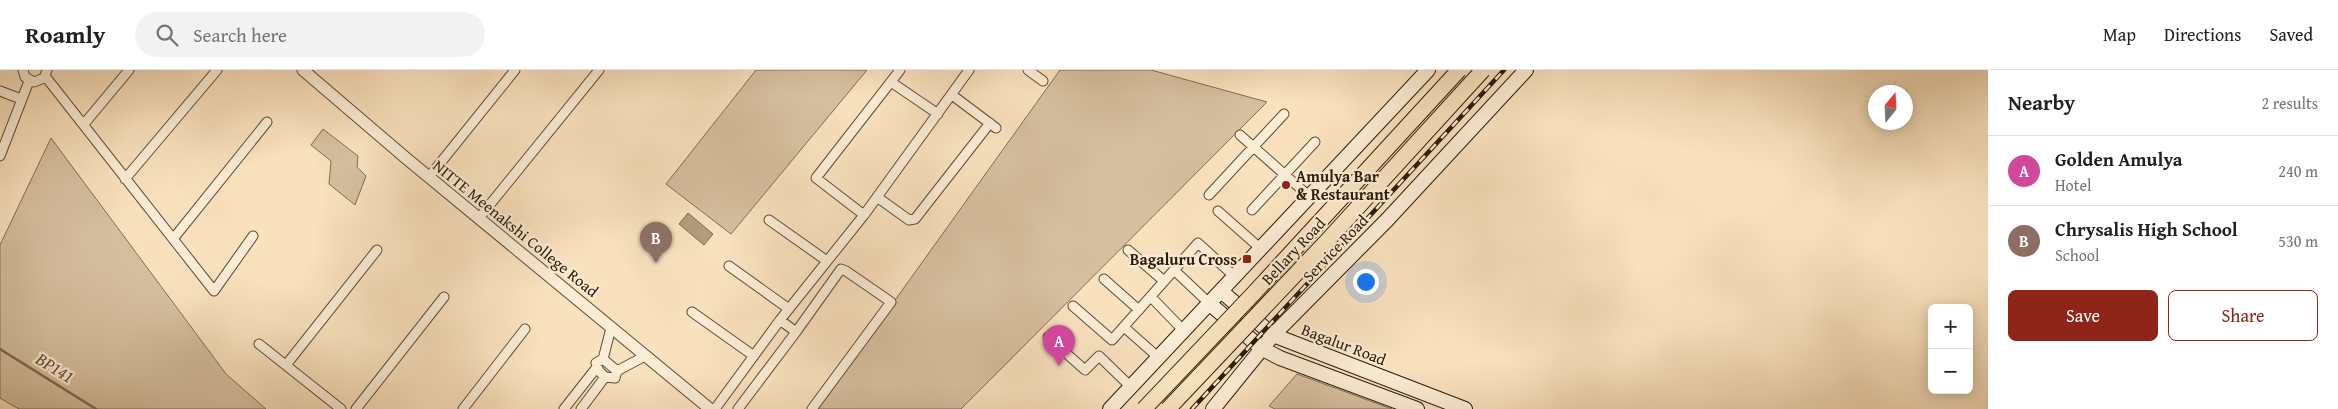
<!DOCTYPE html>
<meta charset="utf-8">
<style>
body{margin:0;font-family:"Gentium Book Plus",serif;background:#f2f2f2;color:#202124}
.controls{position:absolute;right:15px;bottom:15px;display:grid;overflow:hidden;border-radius:8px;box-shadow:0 2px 12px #0003}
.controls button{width:45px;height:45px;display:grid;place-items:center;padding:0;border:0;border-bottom:1px solid #e0e0e0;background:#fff;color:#202124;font:25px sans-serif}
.compass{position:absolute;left:1868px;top:15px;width:45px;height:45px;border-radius:50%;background:#fff;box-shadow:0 2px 12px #0003;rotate:18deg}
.you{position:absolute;left:1365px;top:211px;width:18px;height:18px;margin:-12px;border:4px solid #fff;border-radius:50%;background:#1a73e8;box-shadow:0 0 0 8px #1a73e833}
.badge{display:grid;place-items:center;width:32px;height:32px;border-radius:50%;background:#8f2418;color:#fff;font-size:16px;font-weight:700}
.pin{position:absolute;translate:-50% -41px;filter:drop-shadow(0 1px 2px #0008)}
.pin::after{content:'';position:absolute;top:26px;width:18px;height:15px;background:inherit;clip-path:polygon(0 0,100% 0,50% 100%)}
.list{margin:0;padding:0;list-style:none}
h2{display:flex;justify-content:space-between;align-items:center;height:65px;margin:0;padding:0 20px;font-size:21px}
h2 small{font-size:16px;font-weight:400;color:#757577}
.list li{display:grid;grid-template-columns:32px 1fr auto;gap:15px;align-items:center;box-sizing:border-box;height:70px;padding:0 20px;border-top:1px solid #e0e0e0}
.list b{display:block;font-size:19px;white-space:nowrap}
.list p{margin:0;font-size:16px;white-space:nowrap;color:#757577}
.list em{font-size:16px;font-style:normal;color:#757577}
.actions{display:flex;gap:10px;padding:15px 20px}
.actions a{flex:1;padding:11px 0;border:1px solid #8f2418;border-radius:8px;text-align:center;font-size:18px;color:#8f2418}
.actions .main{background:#8f2418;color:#fff}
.icon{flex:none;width:28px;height:28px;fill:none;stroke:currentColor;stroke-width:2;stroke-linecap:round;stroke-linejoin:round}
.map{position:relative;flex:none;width:1988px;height:339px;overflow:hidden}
header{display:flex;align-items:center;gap:30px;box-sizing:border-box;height:70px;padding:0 25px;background:#fff;border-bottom:1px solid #e0e0e0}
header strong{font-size:24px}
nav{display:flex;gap:28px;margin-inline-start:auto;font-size:18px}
.search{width:350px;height:45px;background:#f2f2f2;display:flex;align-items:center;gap:12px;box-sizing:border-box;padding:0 18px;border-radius:28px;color:#757577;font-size:19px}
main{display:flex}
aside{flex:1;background:#fff}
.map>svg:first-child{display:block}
.green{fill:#d6bf9f;stroke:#816c52}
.water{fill:#b39d7f;stroke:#7d694f}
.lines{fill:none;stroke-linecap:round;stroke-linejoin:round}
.stream{stroke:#7d694f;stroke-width:2.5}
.minor-casing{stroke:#5f4c34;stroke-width:11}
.tertiary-casing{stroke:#5f4c34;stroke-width:13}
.secondary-casing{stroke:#2c1a06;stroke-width:16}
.minor{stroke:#fbecd5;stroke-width:9}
.tertiary{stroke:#fbecd5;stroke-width:11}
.secondary{stroke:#fbecd5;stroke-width:14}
.rail-casing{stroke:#2c1a06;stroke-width:4.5}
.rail{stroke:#fbecd5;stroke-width:2.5;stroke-dasharray:8;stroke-linecap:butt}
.trunk-bridge-casing{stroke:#2c1a06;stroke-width:17;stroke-linecap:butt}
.trunk-bridge{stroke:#f9e1be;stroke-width:15}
.poi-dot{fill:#8f2418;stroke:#fbecd5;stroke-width:2}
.labels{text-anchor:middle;stroke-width:4.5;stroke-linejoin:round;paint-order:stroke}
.poi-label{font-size:16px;font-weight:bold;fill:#2c1a06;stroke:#fbecd5;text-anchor:start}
.street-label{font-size:16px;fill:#2c1a06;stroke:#fbecd5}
.water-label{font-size:18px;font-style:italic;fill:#624e36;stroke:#fbecd5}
</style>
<header>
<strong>Roamly</strong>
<div class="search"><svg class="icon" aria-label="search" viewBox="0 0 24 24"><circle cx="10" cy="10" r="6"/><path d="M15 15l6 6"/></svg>Search here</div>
<nav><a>Map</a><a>Directions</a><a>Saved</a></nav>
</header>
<main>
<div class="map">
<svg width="1988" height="339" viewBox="0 0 1988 339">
<rect width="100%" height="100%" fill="#f9e1be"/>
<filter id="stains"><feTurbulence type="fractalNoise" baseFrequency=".004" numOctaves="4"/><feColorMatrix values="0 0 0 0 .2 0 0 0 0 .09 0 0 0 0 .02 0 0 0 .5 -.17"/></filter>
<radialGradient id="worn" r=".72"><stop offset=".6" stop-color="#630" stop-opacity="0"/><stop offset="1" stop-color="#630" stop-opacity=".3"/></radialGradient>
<!-- green -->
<path class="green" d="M 756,0 L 867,0 L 731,164 L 666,114 Z
M 1060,0 L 1151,0 L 1267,32 L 961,339 L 817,339 Z
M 323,59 L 358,86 L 357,97 L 366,106 L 355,135 L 329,114 L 331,91 L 311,75 Z
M 51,68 L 226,304 L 266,339 L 19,339 L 0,328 L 0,175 Z
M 1297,304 L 1392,339 L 1275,339 L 1269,336 Z"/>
<!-- water -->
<path class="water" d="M 688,143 L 713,164 L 704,175 L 679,154 Z"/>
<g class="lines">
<!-- stream -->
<path class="stream" d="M 0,279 L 96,339"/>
<defs>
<path id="minor" d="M 23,0 L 25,7 L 34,12 L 44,8 L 47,0
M 1028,0 L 1043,11
M 45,6 L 214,221 L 253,166
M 891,12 L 938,44
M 0,21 L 21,29
M 952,25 L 996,58
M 84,54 L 129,0
M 1240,65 L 1310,127
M 0,86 L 29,11
M 429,107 L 515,0
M 125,109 L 217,0
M 1209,125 L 1284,44
M 877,127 L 909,150 L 915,149 L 990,53
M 1252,140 L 1315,72
M 1218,141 L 1261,179
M 864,145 L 969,0
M 479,148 L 599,0
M 769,150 L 827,191
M 173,169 L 267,52
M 1128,180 L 1164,211
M 729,196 L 789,239
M 1174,200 L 1210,234
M 1104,209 L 1139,240
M 1151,227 L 1184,261
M 1073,236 L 1112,270 L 1198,173 L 1235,207
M 692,242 L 754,286
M 780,250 L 796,262 L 841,199 L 846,201 L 891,232 L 812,339
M 1124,257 L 1159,288
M 1048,267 L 1085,300 L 1099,286 L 1131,317
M 259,274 L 341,339
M 603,289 L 617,301 L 615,308 L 605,307 L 599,301 L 596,293 Z
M 603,289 L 611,258
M 286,295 L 377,180
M 617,301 L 645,286
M 356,339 L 444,227
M 463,339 L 525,259
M 564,339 L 597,297
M 581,339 L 605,307
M 715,339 L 780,250 L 864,145 L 816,108 L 900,0
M 738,339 L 796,262"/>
<path id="tertiary" d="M 303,0 L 407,89 L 710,339"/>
<path id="secondary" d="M 1222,222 L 1273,265 L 1465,339
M 1210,234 L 1261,278 L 1280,288 L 1417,339
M 1110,339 L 1428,0
M 1213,339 L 1273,265 L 1387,150 L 1526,0"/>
</defs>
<!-- minor casing -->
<use href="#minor" class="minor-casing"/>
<!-- tertiary casing -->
<use href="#tertiary" class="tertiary-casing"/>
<!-- secondary casing -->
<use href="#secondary" class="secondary-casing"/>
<!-- minor -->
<use href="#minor" class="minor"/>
<!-- tertiary -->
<use href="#tertiary" class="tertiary"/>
<!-- secondary -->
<use href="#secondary" class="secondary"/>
<defs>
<path id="rail" d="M 1192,339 L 1504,0"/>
</defs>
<!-- rail casing -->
<use href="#rail" class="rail-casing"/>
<!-- rail -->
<use href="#rail" class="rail"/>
<defs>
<path id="trunk-bridge" d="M 1144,339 L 1255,222 L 1459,0
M 1168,339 L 1327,171 L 1483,0"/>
</defs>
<!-- trunk-bridge casing -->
<use href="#trunk-bridge" class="trunk-bridge-casing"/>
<!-- trunk-bridge -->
<use href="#trunk-bridge" class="trunk-bridge"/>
</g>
<!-- markers -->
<g class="poi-dot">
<circle cx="1286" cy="115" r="5"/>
<rect x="1242" y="184" width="10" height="10" rx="2.5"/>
</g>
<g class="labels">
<!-- poi labels -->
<g class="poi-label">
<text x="1296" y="112">Amulya Bar<tspan x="1296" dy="18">&amp; Restaurant</tspan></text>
<text x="1237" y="195" text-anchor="end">Bagaluru Cross</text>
</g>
<!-- street labels -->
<g class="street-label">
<text transform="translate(516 158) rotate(39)" y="6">NITTE Meenakshi College Road</text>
<text transform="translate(1335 178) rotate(-46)" y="6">Service Road</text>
<text transform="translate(1293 181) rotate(-47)" y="6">Bellary Road</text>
<text transform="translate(1344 274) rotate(21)" y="6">Bagalur Road</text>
</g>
<!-- water labels -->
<g class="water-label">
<text transform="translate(55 298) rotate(32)" y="6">BP141</text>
</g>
</g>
<rect width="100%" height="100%" filter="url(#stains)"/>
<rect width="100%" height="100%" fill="url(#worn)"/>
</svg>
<div class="controls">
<button>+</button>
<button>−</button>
</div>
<svg class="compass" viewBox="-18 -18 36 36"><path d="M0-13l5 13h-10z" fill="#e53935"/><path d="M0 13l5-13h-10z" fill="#757577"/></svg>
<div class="you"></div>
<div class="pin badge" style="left:1059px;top:296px;background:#d1479c">A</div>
<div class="pin badge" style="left:656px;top:193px;background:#8d6e63">B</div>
</div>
<aside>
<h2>Nearby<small>2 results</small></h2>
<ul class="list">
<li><span class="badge" style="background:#d1479c">A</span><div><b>Golden Amulya</b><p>Hotel</p></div><em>240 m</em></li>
<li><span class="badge" style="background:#8d6e63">B</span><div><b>Chrysalis High School</b><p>School</p></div><em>530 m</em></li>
</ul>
<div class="actions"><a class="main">Save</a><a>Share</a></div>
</aside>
</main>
